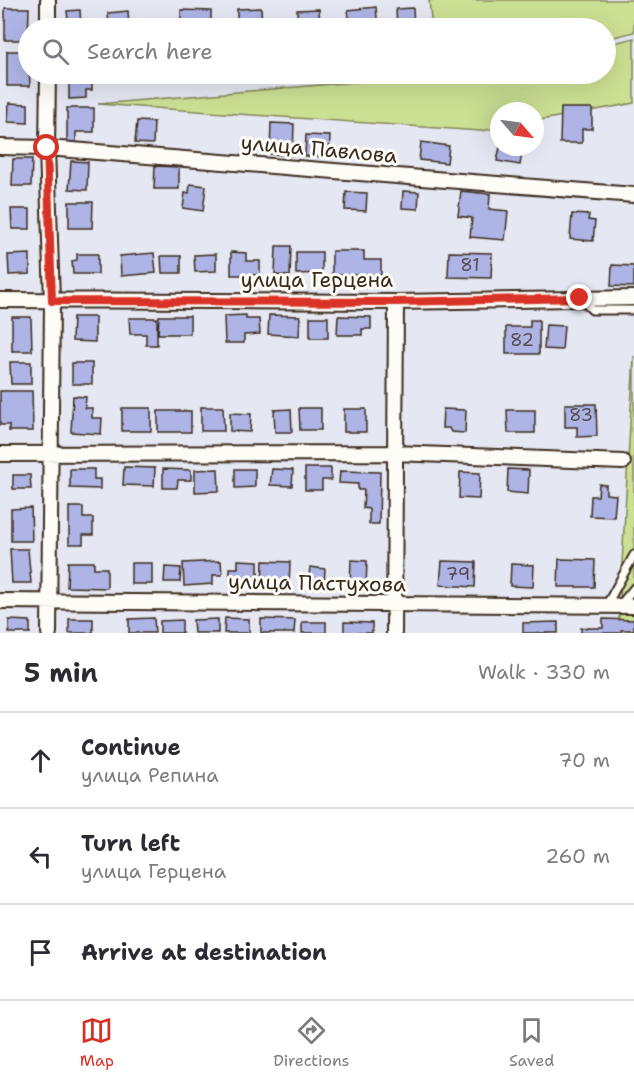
<!DOCTYPE html>
<meta charset="utf-8">
<style>
body{margin:0;font-family:"Shantell Sans",sans-serif;background:#f2f2f3;color:#2b2b33}
.compass{position:absolute;left:490px;top:102px;width:54px;height:54px;border-radius:50%;background:#fff;box-shadow:0 6px 24px #0002;rotate:118deg}
.stop{position:absolute;width:18px;height:18px;margin:-14px;border:4px solid #d93025;border-radius:50%;background:#fff}
.stop.end{background:#d93025;border-color:#fff;box-shadow:0 2px 6px #0008}
.list{margin:0;padding:0;list-style:none}
h2{display:flex;justify-content:space-between;align-items:center;height:78px;margin:0;padding:0 24px;font-size:26px}
h2 small{font-size:20px;font-weight:400;color:#7c7c81}
.list li{display:grid;grid-template-columns:39px 1fr auto;gap:18px;align-items:center;box-sizing:border-box;height:96px;padding:0 24px;border-top:2px solid #e1e1e2}
.list b{display:block;font-size:22px;white-space:nowrap}
.list p{margin:0;font-size:20px;white-space:nowrap;color:#7c7c81}
.list em{font-size:20px;font-style:normal;color:#7c7c81}
.icon{flex:none;width:33px;height:33px;fill:none;stroke:currentColor;stroke-width:2;stroke-linecap:round;stroke-linejoin:round}
.map{position:relative;flex:none;width:634px;height:633px;overflow:hidden}
.search{position:absolute;background:#fff;box-shadow:0 6px 24px #0002;left:18px;right:18px;top:18px;height:66px;display:flex;align-items:center;gap:15px;box-sizing:border-box;padding:0 21px;border-radius:33px;color:#7c7c81;font-size:22px}
.sheet{height:366px;background:#fff}
nav{display:flex;justify-content:space-around;align-items:center;box-sizing:border-box;height:84px;border-top:2px solid #e1e1e2;background:#fff;font-size:16px;color:#7c7c81}
nav a{display:grid;justify-items:center;gap:3px}
nav .on{color:#d93025}
.map>svg:first-child{display:block}
.green{fill:#cce094;stroke:#848559;stroke-width:1.5}
.building{fill:#aeb5e6;stroke:#3b2a1e;stroke-width:1.5}
.lines{fill:none;stroke-linecap:round;stroke-linejoin:round}
.service-casing{stroke:#3b2a1e;stroke-width:11}
.minor-casing{stroke:#3b2a1e;stroke-width:18}
.service{stroke:#fdfcf7;stroke-width:7}
.minor{stroke:#fdfcf7;stroke-width:14}
.route{stroke:#d93025;stroke-width:8}
.labels{text-anchor:middle;stroke-width:6;stroke-linejoin:round;paint-order:stroke}
.number-label{font-size:18px;fill:#584d50}
.street-label{font-size:21px;fill:#3b2a1e;stroke:#fdfcf7}
</style>
<div class="map">
<svg width="634" height="633" viewBox="0 0 634 633">
<rect width="100%" height="100%" fill="#e5e7f2"/>
<filter id="ink" filterUnits="userSpaceOnUse"><feTurbulence type="fractalNoise" baseFrequency=".0167" numOctaves="2"/><feDisplacementMap in="SourceGraphic" scale="12" xChannelSelector="R" yChannelSelector="G"/><feConvolveMatrix kernelMatrix="1 2 1 2 8 2 1 2 1" color-interpolation-filters="sRGB"/></filter>
<g filter="url(#ink)">
<!-- green -->
<path class="green" d="M 429,0 L 634,0 L 634,32 L 606,39 L 606,28 L 432,28 Z
M 634,38 L 634,103 L 535,121 L 535,111 L 499,111 L 499,128 L 480,131 L 98,104 L 435,75 L 435,74 L 606,74 L 606,45 Z
M 634,356 L 634,633 L 618,633 Z"/>
<!-- building -->
<path class="building" d="M 376,7 L 378,28 L 350,28 L 348,10 Z
M 5,8 L 29,8 L 28,40 L 5,40 Z
M 261,8 L 262,25 L 253,25 L 253,28 L 237,28 L 237,9 Z
M 413,8 L 414,27 L 397,28 L 396,9 Z
M 319,9 L 320,28 L 298,28 L 297,10 Z
M 80,10 L 81,28 L 69,28 L 67,11 Z
M 181,10 L 211,11 L 211,28 L 181,28 Z
M 128,11 L 129,28 L 109,28 L 108,13 Z
M 7,51 L 28,51 L 30,86 L 7,86 Z
M 69,74 L 92,74 L 92,90 L 86,90 L 86,98 L 69,99 Z
M 9,103 L 28,104 L 28,123 L 8,122 Z
M 67,108 L 94,108 L 94,132 L 76,132 L 76,143 L 67,142 Z
M 561,108 L 592,108 L 592,129 L 582,129 L 582,143 L 560,143 Z
M 137,121 L 154,122 L 153,144 L 135,143 Z
M 271,123 L 294,124 L 293,155 L 270,154 Z
M 306,135 L 330,136 L 329,157 L 305,156 Z
M 421,142 L 449,146 L 447,163 L 419,160 Z
M 500,147 L 523,147 L 520,165 L 497,161 Z
M 13,159 L 32,159 L 31,186 L 12,186 Z
M 71,161 L 88,162 L 87,190 L 69,189 Z
M 155,166 L 179,167 L 179,189 L 154,189 Z
M 190,184 L 206,186 L 203,211 L 183,208 L 185,193 L 189,193 Z
M 403,191 L 419,192 L 418,209 L 402,208 Z
M 461,191 L 490,194 L 489,209 L 508,211 L 505,240 L 470,237 L 472,218 L 458,216 Z
M 346,192 L 367,193 L 366,211 L 345,210 Z
M 69,202 L 93,202 L 92,228 L 69,228 Z
M 11,209 L 30,209 L 30,229 L 12,229 Z
M 572,214 L 589,215 L 588,220 L 595,221 L 593,241 L 570,239 Z
M 276,246 L 291,246 L 290,276 L 275,275 Z
M 332,251 L 364,251 L 364,260 L 381,260 L 381,275 L 332,275 Z
M 231,252 L 246,253 L 246,261 L 260,261 L 260,275 L 231,275 Z
M 296,252 L 322,252 L 322,273 L 296,274 Z
M 449,252 L 492,253 L 491,278 L 448,277 Z
M 154,253 L 156,273 L 121,276 L 120,256 Z
M 30,254 L 30,274 L 9,275 L 8,255 Z
M 77,254 L 98,254 L 98,274 L 73,274 L 72,261 L 77,260 Z
M 216,254 L 216,271 L 195,272 L 194,255 Z
M 161,256 L 181,256 L 181,273 L 162,273 Z
M 612,265 L 634,266 L 634,287 L 611,286 Z
M 246,315 L 246,319 L 259,319 L 260,334 L 244,335 L 244,343 L 225,343 L 224,316 Z
M 269,315 L 300,316 L 299,336 L 268,334 Z
M 159,316 L 190,316 L 190,334 L 158,334 Z
M 338,316 L 371,317 L 371,329 L 362,329 L 362,335 L 337,335 Z
M 12,317 L 31,317 L 32,351 L 12,351 Z
M 73,317 L 95,317 L 95,342 L 72,341 Z
M 310,317 L 328,317 L 328,338 L 310,338 Z
M 129,318 L 157,318 L 157,345 L 146,345 L 146,334 L 130,334 Z
M 530,320 L 539,320 L 539,354 L 506,354 L 506,327 L 530,327 Z
M 546,325 L 564,326 L 562,350 L 544,349 Z
M 10,362 L 31,362 L 31,384 L 11,384 Z
M 72,363 L 92,363 L 92,384 L 72,384 Z
M 0,391 L 32,391 L 33,431 L 9,431 L 9,425 L 0,425 Z
M 73,396 L 86,397 L 85,408 L 92,408 L 92,418 L 102,418 L 101,434 L 71,432 Z
M 565,404 L 596,404 L 597,436 L 577,437 L 577,427 L 565,427 Z
M 201,407 L 223,407 L 224,431 L 201,431 Z
M 122,408 L 151,408 L 151,431 L 122,431 Z
M 299,408 L 321,408 L 321,430 L 300,430 Z
M 291,409 L 292,432 L 275,432 L 274,410 Z
M 344,409 L 366,409 L 366,432 L 344,432 Z
M 443,409 L 466,410 L 465,433 L 451,432 L 449,428 L 442,428 Z
M 507,410 L 535,410 L 535,433 L 508,433 Z
M 158,411 L 191,411 L 191,432 L 158,432 Z
M 230,413 L 251,414 L 250,432 L 230,431 Z
M 124,467 L 155,468 L 154,486 L 123,485 Z
M 305,468 L 331,468 L 331,480 L 322,480 L 322,490 L 305,490 Z
M 70,469 L 94,469 L 94,479 L 100,479 L 100,489 L 70,488 Z
M 163,469 L 191,470 L 191,480 L 178,480 L 177,488 L 163,488 Z
M 218,469 L 219,491 L 195,492 L 195,470 Z
M 235,469 L 255,469 L 255,487 L 235,488 Z
M 272,469 L 293,470 L 292,486 L 270,485 Z
M 508,469 L 529,470 L 528,494 L 507,492 Z
M 340,471 L 380,472 L 379,524 L 369,524 L 369,509 L 363,508 L 364,490 L 358,490 L 358,484 L 339,483 Z
M 460,472 L 480,473 L 479,499 L 459,498 Z
M 13,475 L 30,475 L 31,489 L 13,489 Z
M 599,484 L 606,485 L 606,494 L 616,495 L 614,517 L 590,516 L 591,496 L 598,496 Z
M 69,507 L 83,507 L 83,518 L 93,518 L 93,535 L 83,535 L 83,544 L 69,544 Z
M 31,508 L 32,541 L 11,541 L 11,509 Z
M 10,549 L 28,549 L 31,583 L 12,583 Z
M 559,559 L 595,560 L 594,587 L 558,587 Z
M 238,560 L 258,561 L 258,585 L 230,584 L 230,568 L 238,568 Z
M 351,560 L 367,561 L 366,587 L 350,586 Z
M 221,561 L 222,575 L 213,575 L 213,584 L 184,586 L 183,563 Z
M 263,561 L 290,562 L 289,586 L 269,585 L 269,589 L 262,589 Z
M 442,561 L 476,562 L 475,587 L 440,585 Z
M 68,562 L 94,562 L 94,568 L 107,568 L 107,588 L 67,587 Z
M 131,563 L 152,563 L 152,584 L 131,584 Z
M 511,564 L 534,565 L 533,587 L 510,586 Z
M 165,567 L 181,568 L 180,582 L 164,582 Z
M 310,567 L 325,569 L 324,586 L 308,584 Z
M 154,618 L 155,633 L 129,633 L 129,619 Z
M 225,618 L 249,619 L 249,633 L 224,633 Z
M 69,619 L 93,619 L 93,633 L 69,633 Z
M 218,619 L 218,633 L 194,633 L 193,620 Z
M 261,619 L 295,620 L 294,633 L 261,633 Z
M 603,619 L 634,620 L 634,630 L 621,630 L 621,633 L 581,633 L 581,628 L 603,628 Z
M 9,620 L 30,621 L 30,633 L 9,633 Z
M 182,620 L 182,633 L 160,633 L 160,621 Z
M 302,622 L 326,622 L 326,633 L 302,633 Z
M 344,622 L 372,623 L 372,633 L 344,633 Z
M 558,622 L 558,633 L 523,633 L 523,623 Z"/>
<g class="lines">
<defs>
<path id="service" d="M 583,301 L 592,310 L 634,310
M 620,605 L 634,588
M 606,606 L 634,555"/>
<path id="minor" d="M 48,28 L 48,0
M 48,74 L 47,148 L 52,301 L 49,633
M 0,147 L 47,148 L 634,195
M 0,300 L 396,302 L 634,298
M 0,454 L 394,453 L 623,462
M 0,601 L 634,606
M 394,633 L 396,302"/>
</defs>
<!-- service casing -->
<use href="#service" class="service-casing"/>
<!-- minor casing -->
<use href="#minor" class="minor-casing"/>
<!-- service -->
<use href="#service" class="service"/>
<!-- minor -->
<use href="#minor" class="minor"/>
</g>
</g>
<g class="lines" filter="url(#ink)">
<!-- route -->
<path class="route" d="M 47,148 L 52,301 L 396,302 L 580,298"/>
</g>
<g class="labels">
<!-- number labels -->
<g class="number-label">
<text x="470" y="271">81</text>
<text x="522" y="346">82</text>
<text x="581" y="421">83</text>
<text x="458" y="580">79</text>
</g>
<!-- street labels -->
<g class="street-label">
<text transform="translate(319 149) rotate(5)" y="7">улица Павлова</text>
<text x="317" y="287">улица Герцена</text>
<text transform="translate(317 583) rotate(1)" y="7">улица Пастухова</text>
</g>
</g>
</svg>
<svg class="compass" viewBox="-18 -18 36 36"><path d="M0-13l5 13h-10z" fill="#e53935"/><path d="M0 13l5-13h-10z" fill="#7c7c81"/></svg>
<div class="stop" style="left:47px;top:148px"></div>
<div class="stop end" style="left:580px;top:298px"></div>
<div class="search"><svg class="icon" aria-label="search" viewBox="0 0 24 24"><circle cx="10" cy="10" r="6"/><path d="M15 15l6 6"/></svg>Search here</div>
</div>
<section class="sheet">
<h2>5 min<small>Walk · 330 m</small></h2>
<ul class="list">
<li><svg class="icon" aria-label="ahead" viewBox="0 0 24 24"><path d="M12 20V5M6 11l6-6 6 6"/></svg><div><b>Continue</b><p>улица Репина</p></div><em>70 m</em></li>
<li><svg class="icon" aria-label="left" viewBox="0 0 24 24"><path d="M17 20v-9H6M10 6l-5 5 5 5"/></svg><div><b>Turn left</b><p>улица Герцена</p></div><em>260 m</em></li>
<li><svg class="icon" aria-label="arrive" viewBox="0 0 24 24"><path d="M6 21V4h12l-3 4 3 4H6"/></svg><div><b>Arrive at destination</b></div></li>
</ul>
</section>
<nav>
<a class="on"><svg class="icon" aria-label="map" viewBox="0 0 24 24"><path d="M3 6l6-2 6 2 6-2v14l-6 2-6-2-6 2zM9 4v14M15 6v14"/></svg>Map</a>
<a><svg class="icon" aria-label="directions" viewBox="0 0 24 24"><path d="M12 3l9 9-9 9-9-9zM9 14v-3h6M13 9l2 2-2 2"/></svg>Directions</a>
<a><svg class="icon" aria-label="saved" viewBox="0 0 24 24"><path d="M7 4h10v16l-5-4-5 4z"/></svg>Saved</a>
</nav>
